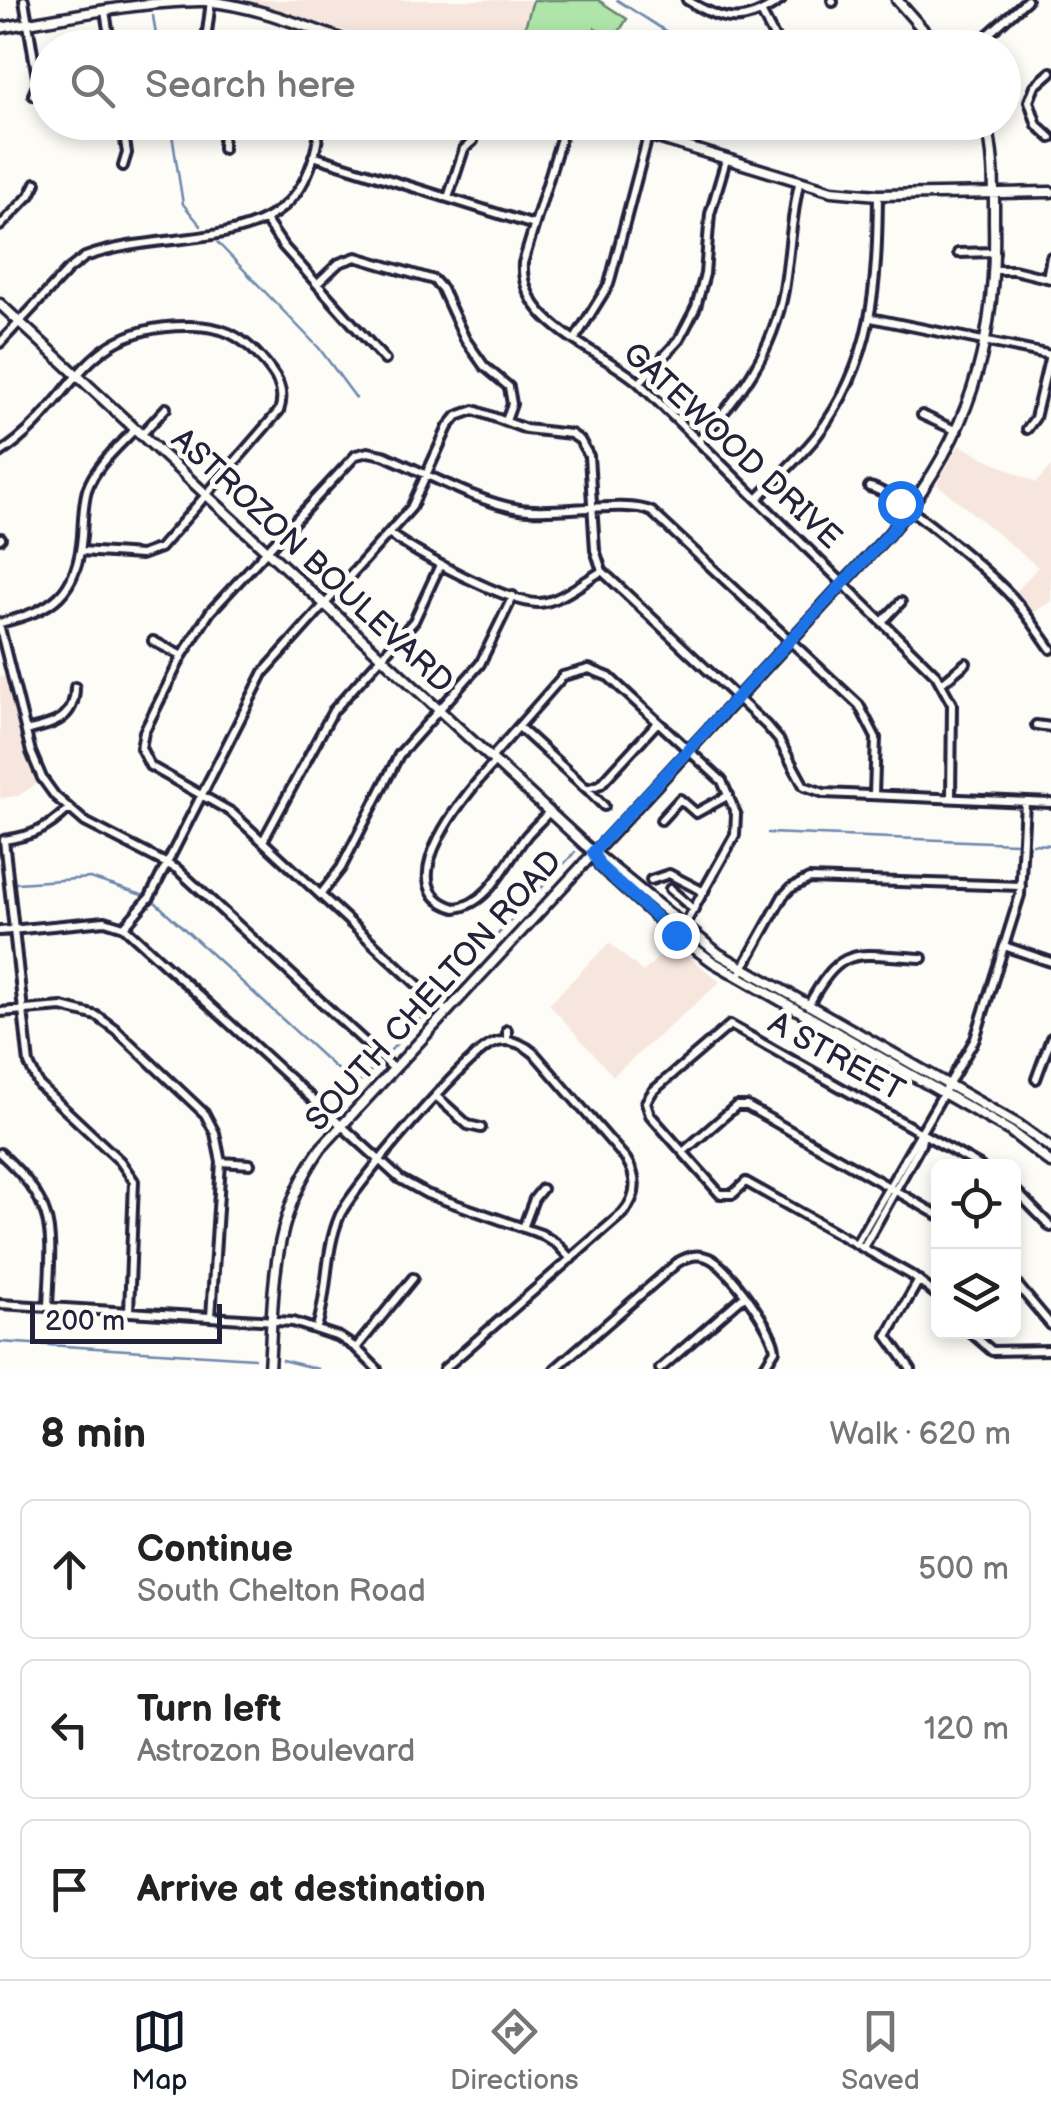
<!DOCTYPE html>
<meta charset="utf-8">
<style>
body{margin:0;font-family:"Balsamiq Sans",sans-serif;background:#f2f2f2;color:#222}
.controls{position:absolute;right:30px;bottom:30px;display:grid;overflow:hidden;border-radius:15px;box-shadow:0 5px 15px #0003}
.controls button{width:90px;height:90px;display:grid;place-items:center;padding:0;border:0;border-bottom:2px solid #e0e0e0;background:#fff;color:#222;font:50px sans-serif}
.scale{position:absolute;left:30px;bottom:25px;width:192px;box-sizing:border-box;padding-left:10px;border:5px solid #22223b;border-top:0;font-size:28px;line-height:35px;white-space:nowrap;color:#22223b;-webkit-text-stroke:8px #fdfcf7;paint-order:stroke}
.stop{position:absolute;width:30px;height:30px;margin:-22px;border:8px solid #1a73e8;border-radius:50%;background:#fff}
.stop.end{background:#1a73e8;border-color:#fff;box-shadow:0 2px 10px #0008}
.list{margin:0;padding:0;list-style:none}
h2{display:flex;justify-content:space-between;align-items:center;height:130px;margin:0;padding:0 40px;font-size:42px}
h2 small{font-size:32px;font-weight:400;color:#767676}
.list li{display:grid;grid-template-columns:65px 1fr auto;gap:30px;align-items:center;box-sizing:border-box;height:140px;margin:0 20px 20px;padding:0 20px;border:2px solid #e0e0e0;border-radius:15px}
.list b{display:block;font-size:38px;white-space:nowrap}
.list p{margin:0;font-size:32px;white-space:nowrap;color:#767676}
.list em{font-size:32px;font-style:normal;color:#767676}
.icon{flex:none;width:55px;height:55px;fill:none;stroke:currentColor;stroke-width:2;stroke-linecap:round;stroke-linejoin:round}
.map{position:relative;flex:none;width:1051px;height:1369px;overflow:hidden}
.search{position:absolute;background:#fff;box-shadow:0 5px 15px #0003;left:30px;right:30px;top:30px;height:110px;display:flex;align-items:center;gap:25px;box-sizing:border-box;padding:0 35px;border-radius:55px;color:#767676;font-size:38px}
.sheet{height:610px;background:#fff}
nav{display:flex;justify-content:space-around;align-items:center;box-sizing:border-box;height:140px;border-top:2px solid #e0e0e0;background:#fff;font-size:28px;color:#767676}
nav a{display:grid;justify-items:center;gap:5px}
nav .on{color:#111827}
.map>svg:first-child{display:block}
.built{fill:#f7e6de}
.green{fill:#afe5a8;stroke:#688472;stroke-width:2.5}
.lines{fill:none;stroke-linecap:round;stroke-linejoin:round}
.stream{stroke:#6c87ac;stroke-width:2.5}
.minor-casing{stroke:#22223b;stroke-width:14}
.major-casing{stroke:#22223b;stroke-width:15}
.minor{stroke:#fdfcf7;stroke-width:6}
.major{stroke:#fdfcf7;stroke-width:8}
.route{stroke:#1a73e8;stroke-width:12}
.labels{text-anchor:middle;stroke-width:10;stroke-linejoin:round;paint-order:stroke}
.street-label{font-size:32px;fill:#22223b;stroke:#fdfcf7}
</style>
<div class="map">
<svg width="1051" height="1369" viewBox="0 0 1051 1369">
<rect width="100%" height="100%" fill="#fdfcf7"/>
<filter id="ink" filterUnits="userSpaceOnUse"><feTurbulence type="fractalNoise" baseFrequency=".01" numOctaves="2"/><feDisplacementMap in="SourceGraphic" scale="20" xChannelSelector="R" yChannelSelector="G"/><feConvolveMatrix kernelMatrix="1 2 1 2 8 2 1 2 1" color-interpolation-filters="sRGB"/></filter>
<g filter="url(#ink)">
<!-- built -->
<path class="built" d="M 246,0 L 580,0 L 565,48 L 396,47 Z
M 959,445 L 1036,483 L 1051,466 L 1051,601 L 1033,613 L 1015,593 L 1038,567 L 937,484 Z
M 6,676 L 26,758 L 38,783 L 18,796 L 0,798 L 0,677 Z
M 609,943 L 643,972 L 673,944 L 720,982 L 613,1076 L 549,1004 Z"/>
<!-- green -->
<path class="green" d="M 533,0 L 598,0 L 627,19 L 617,35 L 613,33 L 610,37 L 595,28 L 583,45 L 578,43 L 574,47 L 564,47 L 523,34 Z"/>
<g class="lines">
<!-- stream -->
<path class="stream" d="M 617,0 L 692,48
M 153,16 L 158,48
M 170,122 L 183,204 L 201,226
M 218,243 L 319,348 L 356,398
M 768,833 L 1015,843
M 1033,844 L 1051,845
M 17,883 L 90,878 L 142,895
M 155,902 L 355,1086 L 377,1065
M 442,994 L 575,852
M 389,1052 L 431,1007
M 0,1342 L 254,1358
M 282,1360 L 318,1369"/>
<defs>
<path id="minor" d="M 24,0 L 38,83 L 33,95
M 687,0 C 724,23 744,26 781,0
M 832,0 L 833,2
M 105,11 L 111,48
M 761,12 L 780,48
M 205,48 L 211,1
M 325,48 L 329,35
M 973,48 L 1027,0
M 1051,72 L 1035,86 L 1029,101 L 1037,125 L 1051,138
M 122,122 L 127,153 L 123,166
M 217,122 L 223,137 L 223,149
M 566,122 L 523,263 C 519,325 600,349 639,383 L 936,675 L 952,704 L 951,798
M 313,156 L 534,225
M 448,198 L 464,149 L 473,141
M 266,221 L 283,246 L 385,360
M 0,226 L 30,195 L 36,183
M 958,253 L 995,252
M 995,270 L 1014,270 L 1051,279
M 1047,278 L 1051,257
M 318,283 L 339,263 L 356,257 L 434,280 L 442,289 L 465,339 L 484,366 L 509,387 L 512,404 L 506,421
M 871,318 L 1051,355
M 575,339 L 609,284 L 648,136
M 0,343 L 68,270 L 85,257 C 182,222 306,267 320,122
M 639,383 L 679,340 L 696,307 L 705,274 L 710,214 L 726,160
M 922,415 L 957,431
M 1027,429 L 1035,418 L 1050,355
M 141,435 L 166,408
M 698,441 C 740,397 773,352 784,290 C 790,254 791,219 799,184
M 0,453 C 77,404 77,323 192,326 C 221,326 240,335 260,357 C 274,373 287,388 279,411 L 160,548 L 141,555 L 81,551
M 869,487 C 897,492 991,574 1013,598 C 1027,614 1039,632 1051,649
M 757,499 C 777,478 798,459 816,437 C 874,361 877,286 878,195
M 389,533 C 411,552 511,604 539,603 C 560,602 584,581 602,571
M 0,539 L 1,538
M 882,622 L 901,602
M 0,623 C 53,610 77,594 82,536 C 83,521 83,504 87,490 C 95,466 118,447 135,429
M 0,628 L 31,752 L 42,778 L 55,796 L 85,822 L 177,869 L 394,1069
M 153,641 L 182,656
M 942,683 L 966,663
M 1036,725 L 1051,727
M 520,728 L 587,789 L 601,784 L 658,722
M 26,731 C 53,724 75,720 75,687
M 491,758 L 563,676 L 589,669 L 609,677 L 722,781 L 736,814 L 735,835 L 684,926
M 495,762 C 469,790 385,887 455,908 C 490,905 508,858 527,835 C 534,827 542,820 549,812
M 588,790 L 604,806
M 661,820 L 680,799 L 696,813 L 729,795
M 4,840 L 29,1064 L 39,1085 L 120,1161 L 134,1181 L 129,1312
M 4,840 C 32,836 48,829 68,809
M 263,841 L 333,711 L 414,621 L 440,565
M 651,880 L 669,874 L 704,892
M 670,889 L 694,910
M 321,894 L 341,868 L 399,755 L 480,664 L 513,596
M 124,927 L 150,897 L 264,672 L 411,508 L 448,427 L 457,416 L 474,410 L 526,429 L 571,434 L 580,440 L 589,456 L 595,550 L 602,571 L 766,725 L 779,740 L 804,786 L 824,793 L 1051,803
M 0,931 L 105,921 L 124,927 L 400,1179 L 427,1194 L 541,1234 L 557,1244 L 571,1259
M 1004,946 L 1051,962
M 738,977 L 783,896 L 791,888 L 809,879 L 1021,886
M 808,1006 C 843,942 855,955 922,958
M 0,1012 L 62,1007 L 97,1016 L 116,1030 L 205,1114 L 215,1133 L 221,1162 L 211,1317
M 447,1012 L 231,812 L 150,766 L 141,748 L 144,732 L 182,656 L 210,612 L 356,455 L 368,452 L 383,455 C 424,472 476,502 520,509 C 555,515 627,499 652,512 L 859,705 L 876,738 L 874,794
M 507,1041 L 507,1030
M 1036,1079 L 1051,1038
M 437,1097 L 468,1125 L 481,1128
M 683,1152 L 736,1106 L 747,1106 L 938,1215
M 0,1153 C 60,1208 51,1231 48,1307
M 221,1162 L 250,1164
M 1014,1189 L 1051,1227
M 523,1228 L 534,1199 L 542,1189
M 856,1244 L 975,1039 L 1020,895 L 1025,802
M 863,1248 L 921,1144 L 923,1134
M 1014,1281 L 1051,1325
M 938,1296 L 911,1275 L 746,1182 L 733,1194 L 720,1194 L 650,1115 L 646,1102 L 653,1091 L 730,1025 L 980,1166
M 0,1304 L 293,1322 L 339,1337 L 356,1348 L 377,1369
M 317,1327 C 329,1290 324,1252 340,1215 C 354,1186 465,1056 492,1044 C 507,1037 522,1043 534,1053 L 626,1159 C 638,1178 638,1196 623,1213 L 444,1369
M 970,1332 L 992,1351 L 1051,1350
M 356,1348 L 413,1278
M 555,1369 L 678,1262 C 689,1256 697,1253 709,1258 C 728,1266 774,1330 775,1350 L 763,1369
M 660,1369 L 744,1296
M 911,1369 L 887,1336 L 919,1280"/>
<path id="major" d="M 897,0 L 939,48
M 0,28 C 59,18 148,0 205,1 C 260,6 315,31 367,48
M 605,122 L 832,191 L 878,195 L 1051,192
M 0,304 L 585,845 L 719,954 L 1019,1125 L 1051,1148
M 593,852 L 600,866 L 676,935 L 713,962 L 1010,1131 L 1051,1163
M 269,1369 C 274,1286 271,1219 321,1148 L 888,535 C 968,441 997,345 994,222 C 994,188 995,155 986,122"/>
</defs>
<!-- minor casing -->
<use href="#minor" class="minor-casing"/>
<!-- major casing -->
<use href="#major" class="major-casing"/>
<!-- minor -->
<use href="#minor" class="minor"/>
<!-- major -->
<use href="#major" class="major"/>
</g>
</g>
<g class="lines" filter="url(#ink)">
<!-- route -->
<path class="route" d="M 676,935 L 600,866 L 593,852 L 888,535 L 908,510 L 900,503"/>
</g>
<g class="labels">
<!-- street labels -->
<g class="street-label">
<text transform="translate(733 445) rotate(43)" y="11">GATEWOOD DRIVE</text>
<text transform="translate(313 560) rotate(43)" y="11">ASTROZON BOULEVARD</text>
<text transform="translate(433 990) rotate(-48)" y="11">SOUTH CHELTON ROAD</text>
<text transform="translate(837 1056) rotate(29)" y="11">A STREET</text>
</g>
</g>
</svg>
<div class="controls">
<button><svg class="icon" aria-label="locate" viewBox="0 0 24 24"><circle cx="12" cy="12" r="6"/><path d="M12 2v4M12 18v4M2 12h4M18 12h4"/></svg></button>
<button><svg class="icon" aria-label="layers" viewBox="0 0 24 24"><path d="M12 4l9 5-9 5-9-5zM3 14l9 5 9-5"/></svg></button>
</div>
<div class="scale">200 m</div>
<div class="stop" style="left:900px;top:503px"></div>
<div class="stop end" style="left:676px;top:935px"></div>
<div class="search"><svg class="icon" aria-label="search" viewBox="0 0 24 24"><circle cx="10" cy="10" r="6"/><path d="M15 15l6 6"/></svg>Search here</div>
</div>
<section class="sheet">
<h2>8 min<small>Walk · 620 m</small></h2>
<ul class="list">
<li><svg class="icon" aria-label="ahead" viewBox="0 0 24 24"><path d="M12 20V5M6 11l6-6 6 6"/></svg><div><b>Continue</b><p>South Chelton Road</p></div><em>500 m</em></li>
<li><svg class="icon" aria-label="left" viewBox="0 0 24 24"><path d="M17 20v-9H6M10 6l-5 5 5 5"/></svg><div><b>Turn left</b><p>Astrozon Boulevard</p></div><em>120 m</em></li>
<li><svg class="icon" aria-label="arrive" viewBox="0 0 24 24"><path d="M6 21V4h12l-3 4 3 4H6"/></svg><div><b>Arrive at destination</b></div></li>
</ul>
</section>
<nav>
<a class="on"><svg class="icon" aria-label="map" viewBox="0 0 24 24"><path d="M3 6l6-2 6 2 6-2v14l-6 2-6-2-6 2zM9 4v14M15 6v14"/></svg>Map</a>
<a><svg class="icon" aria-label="directions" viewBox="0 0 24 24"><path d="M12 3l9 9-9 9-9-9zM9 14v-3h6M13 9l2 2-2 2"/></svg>Directions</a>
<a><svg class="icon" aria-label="saved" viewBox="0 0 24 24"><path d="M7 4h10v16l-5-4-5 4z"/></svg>Saved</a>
</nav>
